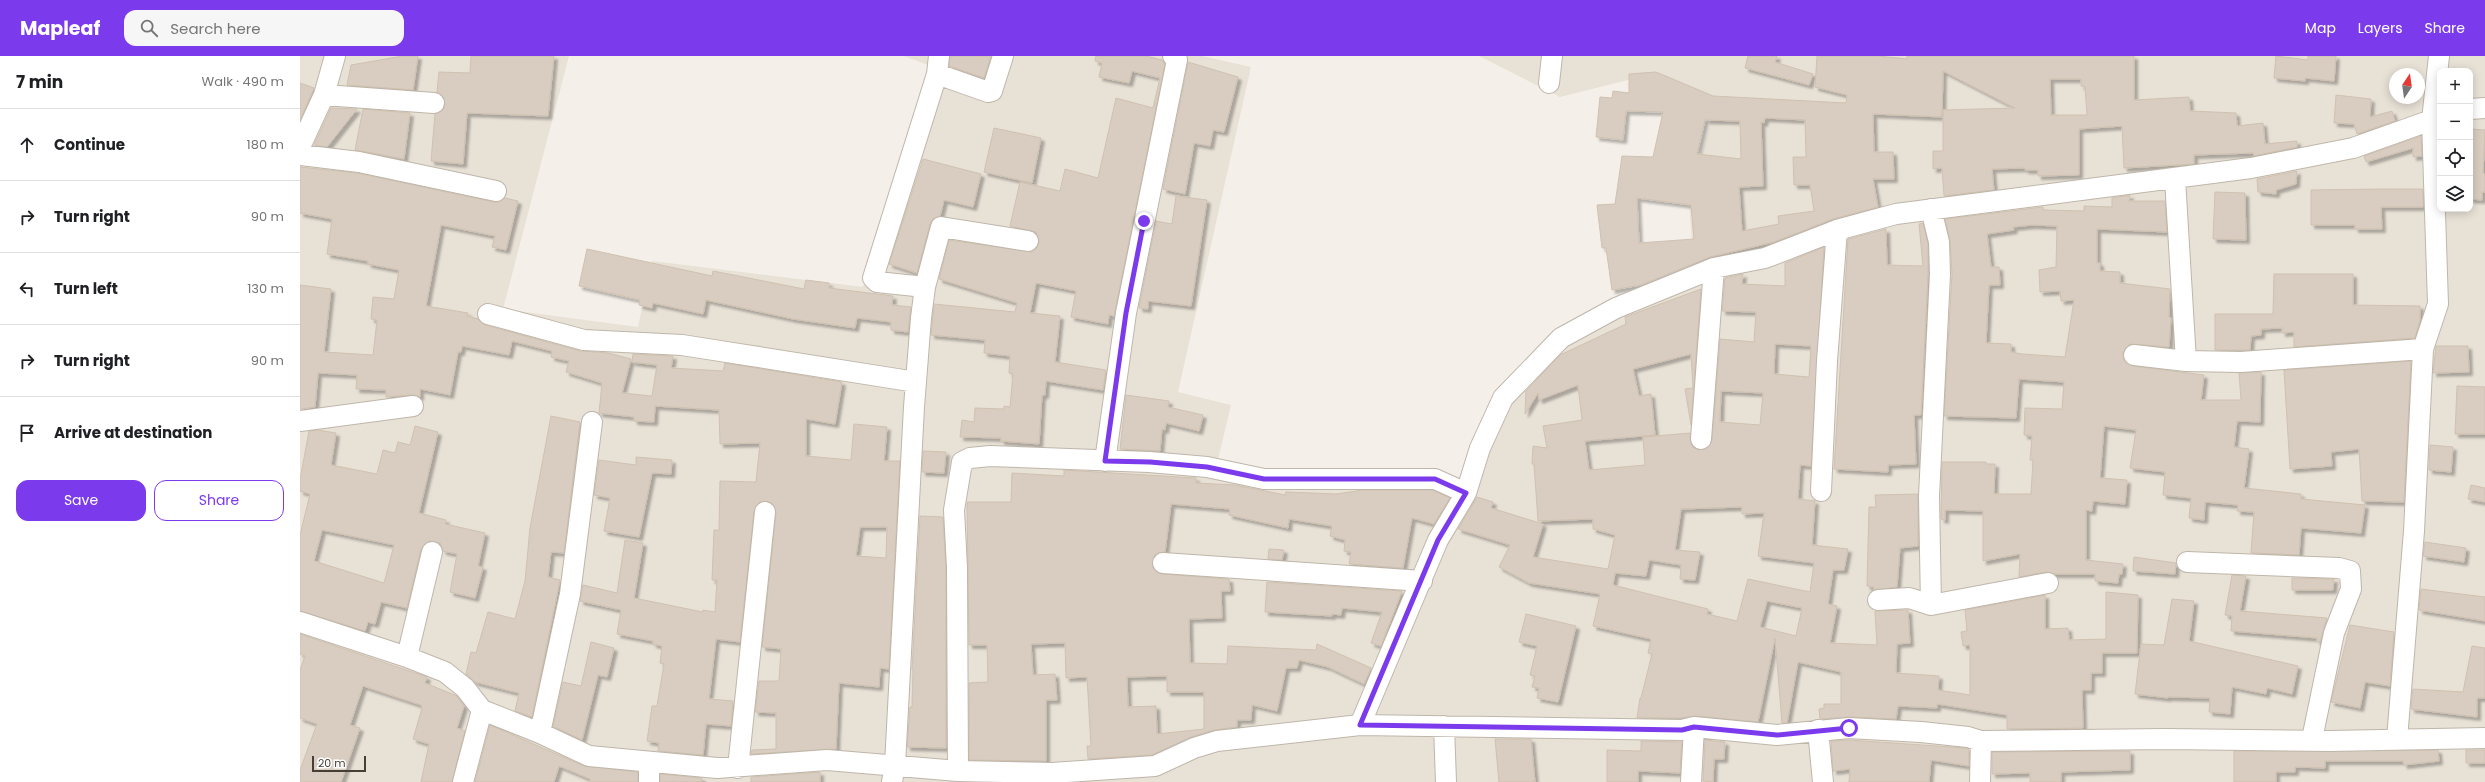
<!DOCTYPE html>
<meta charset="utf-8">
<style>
body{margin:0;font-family:Poppins,sans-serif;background:#f6f6f6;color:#202124}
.controls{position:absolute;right:12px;top:12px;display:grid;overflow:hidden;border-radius:8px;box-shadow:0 2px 10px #0003}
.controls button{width:36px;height:36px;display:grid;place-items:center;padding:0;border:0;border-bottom:1px solid #e0e0e0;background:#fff;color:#202124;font:20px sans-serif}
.compass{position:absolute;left:2089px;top:12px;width:36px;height:36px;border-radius:50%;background:#fff;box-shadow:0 2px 10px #0003;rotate:13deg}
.scale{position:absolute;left:12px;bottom:10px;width:54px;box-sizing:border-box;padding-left:4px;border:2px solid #473f36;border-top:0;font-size:11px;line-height:14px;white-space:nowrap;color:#473f36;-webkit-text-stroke:3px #fff;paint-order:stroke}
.stop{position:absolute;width:12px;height:12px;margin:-9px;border:3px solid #7c3aed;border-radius:50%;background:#fff}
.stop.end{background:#7c3aed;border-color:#fff;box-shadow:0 1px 4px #0008}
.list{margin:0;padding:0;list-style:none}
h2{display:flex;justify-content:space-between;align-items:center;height:52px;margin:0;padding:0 16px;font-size:17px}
h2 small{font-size:13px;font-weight:400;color:#757577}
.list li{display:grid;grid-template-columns:26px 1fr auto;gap:12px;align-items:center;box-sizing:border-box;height:72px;padding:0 16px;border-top:1px solid #e0e0e0}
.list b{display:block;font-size:15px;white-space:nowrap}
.list em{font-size:13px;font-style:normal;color:#757577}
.actions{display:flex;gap:8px;padding:12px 16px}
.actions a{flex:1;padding:9px 0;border:1px solid #7c3aed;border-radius:12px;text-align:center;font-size:14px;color:#7c3aed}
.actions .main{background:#7c3aed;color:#fff}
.icon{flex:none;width:22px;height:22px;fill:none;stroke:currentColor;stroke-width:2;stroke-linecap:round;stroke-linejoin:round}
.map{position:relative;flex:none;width:2185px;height:726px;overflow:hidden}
header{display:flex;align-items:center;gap:24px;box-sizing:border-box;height:56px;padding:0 20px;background:#7c3aed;color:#fff}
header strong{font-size:19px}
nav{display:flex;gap:22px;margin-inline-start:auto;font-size:14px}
.search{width:280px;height:36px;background:#f6f6f6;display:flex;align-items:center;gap:10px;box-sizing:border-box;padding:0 14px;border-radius:12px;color:#757577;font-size:15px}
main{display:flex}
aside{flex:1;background:#fff}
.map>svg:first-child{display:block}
.residential{fill:#e8e1d6;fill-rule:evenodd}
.building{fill:#d8cdc0;stroke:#d0c1b0;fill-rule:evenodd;filter:url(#shadow)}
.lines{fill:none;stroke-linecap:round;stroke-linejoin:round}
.minor-casing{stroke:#bfb6aa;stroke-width:22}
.minor{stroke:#fff;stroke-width:20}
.route{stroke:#7c3aed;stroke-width:5}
</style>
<header>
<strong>Mapleaf</strong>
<div class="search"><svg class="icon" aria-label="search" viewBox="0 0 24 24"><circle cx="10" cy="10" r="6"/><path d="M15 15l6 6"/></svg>Search here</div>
<nav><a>Map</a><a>Layers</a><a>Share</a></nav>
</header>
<main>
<aside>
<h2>7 min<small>Walk · 490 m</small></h2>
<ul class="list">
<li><svg class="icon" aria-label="ahead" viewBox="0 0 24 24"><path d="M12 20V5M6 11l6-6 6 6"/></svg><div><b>Continue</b></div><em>180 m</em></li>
<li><svg class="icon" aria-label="right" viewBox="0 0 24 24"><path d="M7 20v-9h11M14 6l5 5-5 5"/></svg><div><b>Turn right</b></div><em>90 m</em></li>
<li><svg class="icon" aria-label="left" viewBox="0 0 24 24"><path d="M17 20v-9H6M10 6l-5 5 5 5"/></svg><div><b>Turn left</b></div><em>130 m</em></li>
<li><svg class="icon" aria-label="right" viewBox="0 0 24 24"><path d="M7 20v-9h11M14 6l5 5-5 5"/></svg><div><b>Turn right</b></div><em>90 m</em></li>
<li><svg class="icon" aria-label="arrive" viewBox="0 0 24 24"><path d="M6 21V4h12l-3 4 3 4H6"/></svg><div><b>Arrive at destination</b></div></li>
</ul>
<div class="actions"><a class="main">Save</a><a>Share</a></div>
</aside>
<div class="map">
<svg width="2185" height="726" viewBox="0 0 2185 726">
<defs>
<filter id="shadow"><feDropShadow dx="3.5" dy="3.5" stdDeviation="1" flood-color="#0004"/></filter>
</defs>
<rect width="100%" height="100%" fill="#f4efe8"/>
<!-- residential -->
<path class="residential" d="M 0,0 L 269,0 L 203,253 L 338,271 L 352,205 L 563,231 L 633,11 L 604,0 L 902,0 L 951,11 L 878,336 L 931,349 L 915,416 L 1167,431 L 1211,335 L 1256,283 L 1394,215 L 1389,145 L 1415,50 L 1344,20 L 1260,41 L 1179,0 L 2185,0 L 2185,726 L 0,726 ZM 2140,15 L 2170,15 L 2170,153 L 2140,153 ZM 2095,18 L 2119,18 L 2119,42 L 2095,42 Z"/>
<!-- building -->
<path class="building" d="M 103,0 L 118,0 L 113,34 L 47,29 L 51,9 Z
M 171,0 L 254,0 L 248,60 L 167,57 L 163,108 L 131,105 L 135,58 L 143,54 L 145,48 L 144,42 L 137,36 L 139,16 L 170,17 Z
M 650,0 L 691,0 L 684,22 L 649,10 Z
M 796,0 L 846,0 L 862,4 L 865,8 L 814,260 L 809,259 L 808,268 L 771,261 L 776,235 L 736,227 L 730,257 L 760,260 L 755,306 L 806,314 L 803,334 L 746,325 L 745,339 L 742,339 L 739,388 L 701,385 L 701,382 L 660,381 L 662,364 L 674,366 L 675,352 L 704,353 L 704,350 L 710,351 L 713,318 L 709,317 L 710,300 L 684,297 L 685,284 L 631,279 L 634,248 L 715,256 L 717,247 L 639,223 L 649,184 L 732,196 L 739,186 L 736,176 L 710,170 L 720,126 L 760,135 L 765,113 L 798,122 L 816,42 L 853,52 L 860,22 L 832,15 L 829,27 L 799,21 L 802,7 L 795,5 Z
M 1448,0 L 1477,0 L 1475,6 L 1513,18 L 1509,29 L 1445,12 Z
M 1517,0 L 1578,0 L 1607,3 L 1607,0 L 1834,0 L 1834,44 L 1889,41 L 1890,55 L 1936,57 L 1937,70 L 1963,67 L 1965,88 L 1997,85 L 1997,91 L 1954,100 L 1953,97 L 1894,99 L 1894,108 L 1824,112 L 1822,70 L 1779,73 L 1779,119 L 1738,120 L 1738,114 L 1725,114 L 1725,112 L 1692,113 L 1694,134 L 1644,140 L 1642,112 L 1633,113 L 1633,95 L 1643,95 L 1643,54 L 1715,52 L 1643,15 L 1642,61 L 1573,58 L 1574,96 L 1593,96 L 1594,123 L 1573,123 L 1578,151 L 1533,163 L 1474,186 L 1410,201 L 1341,229 L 1312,234 L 1306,192 L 1302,192 L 1297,149 L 1315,148 L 1322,100 L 1353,101 L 1363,56 L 1326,55 L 1323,84 L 1296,81 L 1300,41 L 1312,42 L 1313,35 L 1329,37 L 1329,18 L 1356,16 L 1413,40 L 1546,47 L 1547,39 L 1515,31 ZM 1750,23 L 1781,23 L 1781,30 L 1785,31 L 1787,59 L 1751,59 ZM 1465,62 L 1505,64 L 1506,101 L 1493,101 L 1494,129 L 1510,129 L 1514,155 L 1478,160 L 1479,168 L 1442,175 L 1439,131 L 1463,130 L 1461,66 L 1464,67 ZM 1405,64 L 1440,65 L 1441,103 L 1397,98 ZM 1337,142 L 1391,149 L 1394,183 L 1339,187 Z
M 1976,0 L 2008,4 L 2008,0 L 2036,0 L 2034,25 L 2005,22 L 2005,25 L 1974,22 Z
M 888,6 L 938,21 L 924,76 L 913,74 L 910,90 L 894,87 L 885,138 L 863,133 Z
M 0,27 L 14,32 L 0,64 Z
M 2036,39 L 2071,43 L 2070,61 L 2092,55 L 2095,65 L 2057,78 L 2054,68 L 2034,67 Z
M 31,52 L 57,53 L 27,91 L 14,89 Z
M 63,53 L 110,57 L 104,103 L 55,94 Z
M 694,72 L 741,82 L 732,127 L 684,116 Z
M 2170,73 L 2185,74 L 2183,117 L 2185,118 L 2185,136 L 2182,136 L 2182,144 L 2170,143 Z
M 2121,80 L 2122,100 L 2113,101 L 2113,92 L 2066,106 L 2064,100 Z
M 623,103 L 681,118 L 673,151 L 644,144 L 640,160 L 633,163 L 630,168 L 617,217 L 589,208 Z
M 0,111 L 57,117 L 194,146 L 200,146 L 205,142 L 218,145 L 206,194 L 192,191 L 195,180 L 141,169 L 126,250 L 168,257 L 167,260 L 178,263 L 185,269 L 281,295 L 308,297 L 331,303 L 322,337 L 352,340 L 357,309 L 332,306 L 333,298 L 373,300 L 371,312 L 423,315 L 425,307 L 542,326 L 535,368 L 506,363 L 506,400 L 551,404 L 554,368 L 587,371 L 584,405 L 600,405 L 589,613 L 580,612 L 579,631 L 539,627 L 536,693 L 451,698 L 452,694 L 476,693 L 476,657 L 455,656 L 459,625 L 479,625 L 481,593 L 462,591 L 476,457 L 471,447 L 460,446 L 454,455 L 440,586 L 416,583 L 409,643 L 433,645 L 431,670 L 406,668 L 403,699 L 358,695 L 359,687 L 347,685 L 352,650 L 357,650 L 364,608 L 360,607 L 362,590 L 353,588 L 353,585 L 317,578 L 321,554 L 280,545 L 283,529 L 317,537 L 325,484 L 343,487 L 334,542 L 403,556 L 403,554 L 415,556 L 417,524 L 412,524 L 414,474 L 419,474 L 420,425 L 456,426 L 460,387 L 420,388 L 419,354 L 355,350 L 354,366 L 334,365 L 334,361 L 299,357 L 302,327 L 266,316 L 269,305 L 251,301 L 252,295 L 212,285 L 209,299 L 162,290 L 161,296 L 158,296 L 150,339 L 120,333 L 120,341 L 111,339 L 86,341 L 86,334 L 56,333 L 57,319 L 18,317 L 15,351 L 0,353 L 0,229 L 31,233 L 24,296 L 73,299 L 77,264 L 71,263 L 73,241 L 94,243 L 99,214 L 68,208 L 68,205 L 27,198 L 32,163 L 0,157 ZM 560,471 L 587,471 L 586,502 L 556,500 Z
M 1997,115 L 1996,128 L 1976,134 L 1976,138 L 1958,136 L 1957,123 Z
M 2082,133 L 2123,133 L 2123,151 L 2081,151 L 2082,173 L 2055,173 L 2055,169 L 2011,169 L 2011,134 Z
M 1915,136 L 1945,137 L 1946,184 L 1913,183 Z
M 1830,139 L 1829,145 L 1865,145 L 1867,176 L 1797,173 L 1797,207 L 1800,207 L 1800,215 L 1820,216 L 1820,227 L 1870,233 L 1869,261 L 1871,262 L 1869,291 L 1830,288 L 1823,297 L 1824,304 L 1833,310 L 1904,319 L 1901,344 L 1941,344 L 1939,317 L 1961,316 L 1960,366 L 1937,365 L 1934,391 L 1949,393 L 1944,432 L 2001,438 L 2001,443 L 2065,449 L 2061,477 L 2001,472 L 1999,499 L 1951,497 L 1954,456 L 1937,455 L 1938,449 L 1905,446 L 1904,464 L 1889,462 L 1891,442 L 1863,439 L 1865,416 L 1830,412 L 1836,374 L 1804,370 L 1800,422 L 1827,424 L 1825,448 L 1793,445 L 1792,455 L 1786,454 L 1786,504 L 1823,508 L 1822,518 L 1819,518 L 1818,527 L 1795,525 L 1795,518 L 1755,518 L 1746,516 L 1719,521 L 1720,498 L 1683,505 L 1683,455 L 1645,454 L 1645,464 L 1641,463 L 1642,406 L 1686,406 L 1686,408 L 1695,408 L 1694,438 L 1731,438 L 1733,404 L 1730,404 L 1732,380 L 1724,379 L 1725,352 L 1762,353 L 1764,326 L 1719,323 L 1716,362 L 1644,360 L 1652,218 L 1650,185 L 1645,163 L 1743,151 L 1743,154 L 1784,155 L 1784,150 L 1812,151 L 1812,142 ZM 1732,169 L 1757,170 L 1756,211 L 1739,214 L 1740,236 L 1760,235 L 1761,245 L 1774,244 L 1765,301 L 1722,298 L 1711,296 L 1711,288 L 1686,287 L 1689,229 L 1700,229 L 1699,211 L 1691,211 L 1687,178 L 1714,174 L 1713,171 Z
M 876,140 L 907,144 L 891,250 L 848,245 L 848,253 L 839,252 L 856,165 L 872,168 Z
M 1623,167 L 1628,188 L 1628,218 L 1621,359 L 1614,359 L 1616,408 L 1588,409 L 1588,416 L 1534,413 L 1548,183 L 1586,173 L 1587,209 L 1623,210 L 1619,168 Z
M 1524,191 L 1511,410 L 1500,409 L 1498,443 L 1515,445 L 1512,489 L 1548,493 L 1544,514 L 1533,514 L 1528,548 L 1537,550 L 1530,587 L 1577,589 L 1575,555 L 1608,554 L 1610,587 L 1597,588 L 1596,617 L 1639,620 L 1638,634 L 1670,639 L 1670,589 L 1663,590 L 1661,576 L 1667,575 L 1665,554 L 1745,539 L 1745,573 L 1768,572 L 1769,584 L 1806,583 L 1806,536 L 1838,539 L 1837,597 L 1802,597 L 1802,617 L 1791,617 L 1791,634 L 1782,634 L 1783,672 L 1707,673 L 1707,659 L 1637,648 L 1637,652 L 1598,650 L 1596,663 L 1550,661 L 1520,663 L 1519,653 L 1524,652 L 1524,648 L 1541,648 L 1541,616 L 1498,606 L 1487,667 L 1482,667 L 1475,582 L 1458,666 L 1395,660 L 1381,662 L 1337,662 L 1340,642 L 1341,642 L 1352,598 L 1348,597 L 1351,583 L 1293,570 L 1300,538 L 1229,527 L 1199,511 L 1210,489 L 1158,473 L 1177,441 L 1193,446 L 1191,452 L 1243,468 L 1233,501 L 1308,513 L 1315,479 L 1293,473 L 1293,463 L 1238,465 L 1234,408 L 1232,408 L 1233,390 L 1247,392 L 1243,370 L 1282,364 L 1278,329 L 1239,344 L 1238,337 L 1225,358 L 1226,335 L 1260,299 L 1326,268 L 1325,261 L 1401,233 L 1391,369 L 1385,333 L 1393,332 L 1391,298 L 1333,313 L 1339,340 L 1351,338 L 1355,379 L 1285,385 L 1289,414 L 1345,409 L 1343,381 L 1390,377 L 1391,388 L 1394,392 L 1406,393 L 1412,384 L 1420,283 L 1454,286 L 1456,256 L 1422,255 L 1425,222 L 1443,218 L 1442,228 L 1485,230 L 1485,207 ZM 1475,288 L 1511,290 L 1509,321 L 1474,318 ZM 1421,335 L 1463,337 L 1460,369 L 1420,366 ZM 1442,451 L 1442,458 L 1464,457 L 1458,500 L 1514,507 L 1510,536 L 1448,523 L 1437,565 L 1407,558 L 1408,553 L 1313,529 L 1315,517 L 1346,520 L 1349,504 L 1381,509 L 1380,523 L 1395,524 L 1400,496 L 1375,494 L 1381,453 ZM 1467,545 L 1502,552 L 1496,580 L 1460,571 Z
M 287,193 L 412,220 L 413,215 L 504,233 L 506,224 L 529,227 L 529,232 L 593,240 L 592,249 L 611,251 L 608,276 L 591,274 L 591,266 L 557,262 L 555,272 L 493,263 L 406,244 L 403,258 L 353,247 L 352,252 L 339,249 L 340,244 L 279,230 Z
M 1974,218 L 2053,218 L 2053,249 L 2120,250 L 2120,264 L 2115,282 L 1994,291 L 1994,276 L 1982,277 L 1982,272 L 1961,273 L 1961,279 L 1951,280 L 1950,294 L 1915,294 L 1915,258 L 1973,258 Z
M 2136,290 L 2168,290 L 2169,316 L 2133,317 Z
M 2111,305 L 2104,446 L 2062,445 L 2059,393 L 2031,396 L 2032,410 L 1990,413 L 1984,314 Z
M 2157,330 L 2185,331 L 2185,378 L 2155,378 Z
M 826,339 L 869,345 L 868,351 L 903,359 L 899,375 L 866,367 L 865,374 L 862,373 L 860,395 L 820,393 Z
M 251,360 L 280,366 L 264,497 L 251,496 L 248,521 L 260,524 L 232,661 L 215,655 L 219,637 L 175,626 L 166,618 L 171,596 L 176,597 L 188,556 L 215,563 L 225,525 L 230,472 Z
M 115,370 L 138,376 L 119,457 L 146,464 L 145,468 L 185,477 L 178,510 L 183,511 L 175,542 L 150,536 L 157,498 L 143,495 L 140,487 L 129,485 L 121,493 L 107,552 L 81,546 L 75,568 L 68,566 L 65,575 L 0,555 L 0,479 L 10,438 L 0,435 L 0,424 L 9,375 L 18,374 L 36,377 L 31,409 L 77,418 L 83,394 L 95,397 L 98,386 L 110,389 ZM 22,474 L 94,489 L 84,527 L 14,505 Z
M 2130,389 L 2153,391 L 2151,416 L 2129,414 Z
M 623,395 L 646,396 L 644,417 L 622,416 Z
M 336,401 L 372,404 L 371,418 L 352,417 L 339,481 L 304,475 L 310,442 L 294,439 L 299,404 L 336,409 Z
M 764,414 L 896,422 L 896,427 L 935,429 L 985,439 L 986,436 L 1036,438 L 1063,434 L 1133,434 L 1150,442 L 1134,468 L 1112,462 L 1103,512 L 1049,508 L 1051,496 L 1044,495 L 1045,484 L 1030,480 L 1032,470 L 989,463 L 988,472 L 929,459 L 930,453 L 871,448 L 865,496 L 858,497 L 854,500 L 853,512 L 862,518 L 929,523 L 930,535 L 921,535 L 922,562 L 889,563 L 890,607 L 927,608 L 928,590 L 1016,594 L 1017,588 L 1071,612 L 1064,628 L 1028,611 L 999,604 L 997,612 L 986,612 L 977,655 L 952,649 L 951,664 L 937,664 L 937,671 L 914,674 L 891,681 L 852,699 L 788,703 L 787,690 L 791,690 L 787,621 L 766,622 L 765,587 L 731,588 L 733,619 L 755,618 L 757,644 L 746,644 L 746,705 L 669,704 L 669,627 L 688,626 L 687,589 L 669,589 L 667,446 L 711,446 L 712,417 L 764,420 ZM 867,620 L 867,636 L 904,636 L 904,673 L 857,678 L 856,650 L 828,651 L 827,621 Z
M 2171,429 L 2185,432 L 2185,446 L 2168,443 Z
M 1618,438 L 1618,490 L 1600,492 L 1597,531 L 1574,534 L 1574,531 L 1567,530 L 1569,451 L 1576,451 L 1575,439 Z
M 620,460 L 643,461 L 646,512 L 646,692 L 607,691 L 610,651 L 612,651 L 613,614 L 612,614 Z
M 2125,486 L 2166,492 L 2164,506 L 2123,500 Z
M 969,493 L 984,494 L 982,504 L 968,503 Z
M 1834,501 L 1876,507 L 1875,518 L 1833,515 Z
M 1932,519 L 1946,520 L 1940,555 L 2027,562 L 2020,586 L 2017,586 L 2017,582 L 1931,575 L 1932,560 L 1925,559 Z
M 1992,522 L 2034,523 L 2033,534 L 1992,534 Z
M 967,526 L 1102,535 L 1081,590 L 1071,587 L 1082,556 L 1042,552 L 1041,559 L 1032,558 L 1032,560 L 965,556 Z
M 2121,533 L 2185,541 L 2185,565 L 2119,554 Z
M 1872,543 L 1894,545 L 1889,585 L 1998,610 L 1992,638 L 1967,632 L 1966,638 L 1932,631 L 1930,658 L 1909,656 L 1910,642 L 1868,641 L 1868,642 L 1835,638 L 1841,588 L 1864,589 Z
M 1226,558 L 1276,570 L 1258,646 L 1237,642 L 1239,632 L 1232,631 L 1235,620 L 1230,619 L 1237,590 L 1219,586 Z
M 2050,569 L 2094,576 L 2090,630 L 2065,626 L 2060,652 L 2031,646 Z
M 0,578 L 127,621 L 125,627 L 157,640 L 164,650 L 157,672 L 165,675 L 152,726 L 121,726 L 129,688 L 113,683 L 122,652 L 121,649 L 63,630 L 50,669 L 60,672 L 41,726 L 0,726 L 0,714 L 17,668 L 0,662 L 0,614 L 5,600 L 0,598 Z
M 291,586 L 314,592 L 307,621 L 298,619 L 282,684 L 253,670 L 263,626 L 281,630 Z
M 2172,590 L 2185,592 L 2185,642 L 2177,642 L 2177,661 L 2111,653 L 2113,633 L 2163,636 Z
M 190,669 L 284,710 L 338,716 L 338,726 L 290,726 L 290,723 L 259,710 L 254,726 L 175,726 Z
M 1195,683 L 1231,683 L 1235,726 L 1199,726 Z
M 1405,684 L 1425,686 L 1424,703 L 1414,703 L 1413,726 L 1403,725 Z
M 1549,684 L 1666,692 L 1669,693 L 1669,710 L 1631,704 L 1629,726 L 1549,726 L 1550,713 L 1533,715 L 1531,685 Z
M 1341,685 L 1382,686 L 1380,717 L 1338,715 L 1338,726 L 1307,726 L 1307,694 L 1341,695 Z
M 2138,694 L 2139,705 L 2104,709 L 2103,705 L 2025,705 L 2025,712 L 1995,711 L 1995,716 L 1976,716 L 1976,726 L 1934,726 L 1934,695 Z
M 2185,694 L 2185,707 L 2166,707 L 2166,694 Z
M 1830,695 L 1830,714 L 1761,716 L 1761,726 L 1730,726 L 1730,717 L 1692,718 L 1692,696 Z
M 520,716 L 520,726 L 451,726 L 451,721 Z
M 360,718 L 402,722 L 401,726 L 360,726 Z"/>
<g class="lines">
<defs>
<path id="minor" d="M 637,18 L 688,36 L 692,35 L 703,0
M 1249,27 L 1252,0
M 24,39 L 134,47
M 2170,53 L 2185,52
M 0,91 L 24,39 L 35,0
M 0,99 L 59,106 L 196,135
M 1875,123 L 1886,305
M 1631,153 L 1639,186 L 1640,218 L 1629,440 L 1631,549
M 625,231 L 577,226 L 573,222 L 637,18 L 639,0
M 188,258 L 284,284 L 382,289 L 616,326
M 1834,299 L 1886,305 L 1941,306 L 2123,293
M 0,365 L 113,350
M 1401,383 L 1414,212
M 805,405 L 826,257 L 877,4 L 873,0
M 1521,435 L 1527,305 L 1537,174
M 1887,506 L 2039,512 L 2050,515 L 2051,533 L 2034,577 L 2012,683
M 863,507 L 1122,525
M 1578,544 L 1609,542 L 1631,549 L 1748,527
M 0,566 L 107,601 L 145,616 L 165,632 L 182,654 L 240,677 L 289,700 L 417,712 L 527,704 L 658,715 L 752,717 L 855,710 L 894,692 L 917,685 L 1060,669 L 1138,484 L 1166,437 L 1180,392 L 1203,342 L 1261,282 L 1316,252 L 1414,212 L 1465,202 L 1537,174 L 1596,158 L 1951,112 L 2053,92 L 2140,61
M 107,601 L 132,496
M 1060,669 L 1382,674 L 1394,671 L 1477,679 L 1549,672 L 1621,676 L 1668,681 L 1681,685 L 1867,683 L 2030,685 L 2185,682
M 1144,670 L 1146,726
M 1518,674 L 1523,726
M 240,677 L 270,538 L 292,366
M 2097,683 L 2114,475 L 2123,293 L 2138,248 L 2132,64 L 2139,0
M 349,706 L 349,726
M 438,712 L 465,456
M 658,715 L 657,512 L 654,454 L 662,406 L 670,402 L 690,400 L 849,406 L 907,411 L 964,423 L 1135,423 L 1166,437
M 163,726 L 182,654
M 592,726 L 595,709 L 614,351 L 621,262 L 625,231 L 641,171 L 728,185
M 1391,726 L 1394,671
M 1680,726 L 1681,685"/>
</defs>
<!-- minor casing -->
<use href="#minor" class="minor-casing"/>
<!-- minor -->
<use href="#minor" class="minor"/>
</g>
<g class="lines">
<!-- route -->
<path class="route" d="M 844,165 L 826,257 L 805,405 L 850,406 L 907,411 L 964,423 L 1135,423 L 1166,437 L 1138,484 L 1060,669 L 1382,674 L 1394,671 L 1477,679 L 1549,672"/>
</g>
</svg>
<div class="controls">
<button>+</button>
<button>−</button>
<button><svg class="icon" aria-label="locate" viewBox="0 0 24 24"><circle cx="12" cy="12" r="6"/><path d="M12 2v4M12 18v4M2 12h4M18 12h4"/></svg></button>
<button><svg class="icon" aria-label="layers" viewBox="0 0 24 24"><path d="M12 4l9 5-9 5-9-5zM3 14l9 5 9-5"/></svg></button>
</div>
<svg class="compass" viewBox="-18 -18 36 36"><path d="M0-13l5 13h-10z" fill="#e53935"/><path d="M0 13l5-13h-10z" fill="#757577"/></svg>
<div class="scale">20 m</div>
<div class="stop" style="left:1549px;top:672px"></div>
<div class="stop end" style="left:844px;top:165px"></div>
</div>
</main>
